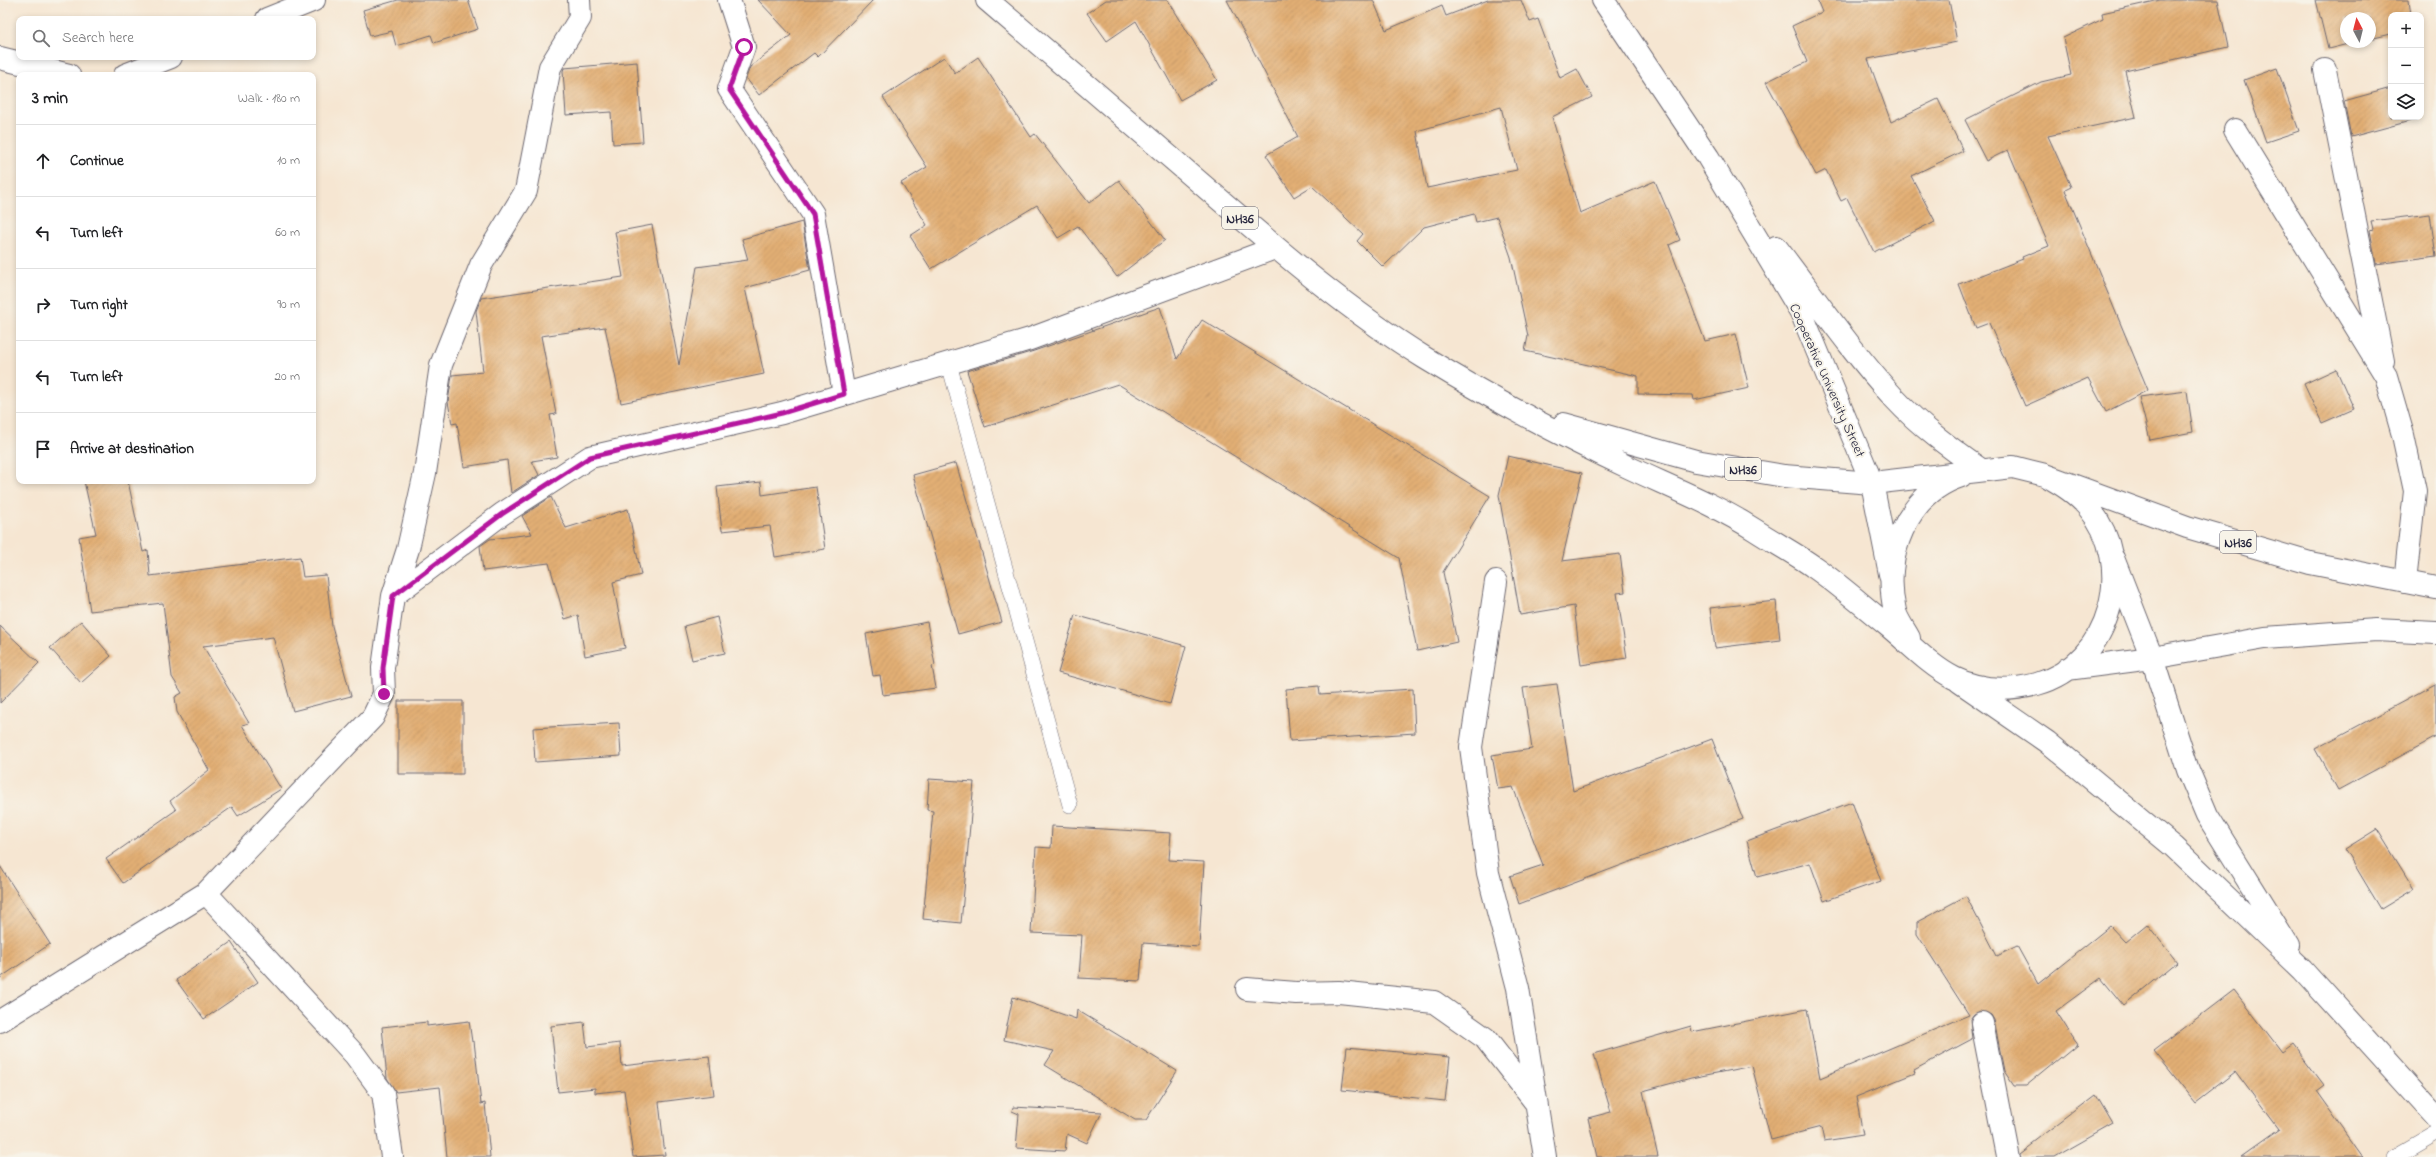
<!DOCTYPE html>
<meta charset="utf-8">
<style>
body{margin:0;font-family:"Indie Flower",sans-serif;background:#f6f6f6;color:#202124}
.controls{position:absolute;right:12px;top:12px;display:grid;overflow:hidden;border-radius:8px;box-shadow:0 2px 6px #0003}
.controls button{width:36px;height:36px;display:grid;place-items:center;padding:0;border:0;border-bottom:1px solid #e0e0e0;background:#fff;color:#202124;font:20px sans-serif}
.compass{position:absolute;left:2340px;top:12px;width:36px;height:36px;border-radius:50%;background:#fff;box-shadow:0 2px 6px #0003;rotate:353deg}
.stop{position:absolute;width:12px;height:12px;margin:-9px;border:3px solid #b5179e;border-radius:50%;background:#fff}
.stop.end{background:#b5179e;border-color:#fff;box-shadow:0 1px 4px #0008}
.list{margin:0;padding:0;list-style:none}
h2{display:flex;justify-content:space-between;align-items:center;height:52px;margin:0;padding:0 16px;font-size:17px}
h2 small{font-size:13px;font-weight:400;color:#757577}
.list li{display:grid;grid-template-columns:26px 1fr auto;gap:12px;align-items:center;box-sizing:border-box;height:72px;padding:0 16px;border-top:1px solid #e0e0e0}
.list b{display:block;font-size:15px;white-space:nowrap}
.list em{font-size:13px;font-style:normal;color:#757577}
.icon{flex:none;width:22px;height:22px;fill:none;stroke:currentColor;stroke-width:2;stroke-linecap:round;stroke-linejoin:round}
.map{position:relative;flex:none;width:2436px;height:1157px;overflow:hidden}
.search{position:absolute;background:#fff;box-shadow:0 2px 6px #0003;left:16px;top:16px;width:300px;height:44px;display:flex;align-items:center;gap:10px;box-sizing:border-box;padding:0 14px;border-radius:8px;color:#757577;font-size:15px}
.panel{position:absolute;background:#fff;box-shadow:0 2px 6px #0003;left:16px;top:72px;width:300px;height:412px;border-radius:8px}
.map>svg:first-child{display:block}
.building{fill:url(#building-hatch);fill-rule:evenodd}
.lines{fill:none;stroke-linecap:round;stroke-linejoin:round}
.lane-casing{stroke:#6c6770;stroke-width:16}
.street-casing{stroke:#6c6770;stroke-width:24}
.secondary-casing{stroke:#6c6770;stroke-width:24}
.highway-casing{stroke:#6c6770;stroke-width:24}
.lane{stroke:#fff;stroke-width:15}
.street{stroke:#fff;stroke-width:22}
.secondary{stroke:#fff;stroke-width:22}
.highway{stroke:#fff;stroke-width:22}
.route{stroke:#b5179e;stroke-width:5}
.labels{text-anchor:middle;stroke-width:4;stroke-linejoin:round;paint-order:stroke}
.shield{fill:#f7f3e8;stroke:#62616f;stroke-width:1}
.shield-label{font-size:13px;font-weight:bold;fill:#22223b}
.street-label{font-size:14px;fill:#22223b;stroke:#f7f3e8}
</style>
<div class="map">
<svg width="2436" height="1157" viewBox="0 0 2436 1157">
<defs>
<pattern id="building-hatch" width="6" height="6" patternUnits="userSpaceOnUse"><rect width="6" height="6" fill="#e2af75"/><path d="M-1 1l2-2M0 6l6-6M5 7l2-2" fill="none" stroke="#c29666"/></pattern>
</defs>
<rect width="100%" height="100%" fill="#f7f3e8"/>
<filter id="ink" filterUnits="userSpaceOnUse"><feTurbulence type="fractalNoise" baseFrequency=".025" numOctaves="2"/><feDisplacementMap in="SourceGraphic" scale="8" xChannelSelector="R" yChannelSelector="G"/><feConvolveMatrix kernelMatrix="1 2 1 2 8 2 1 2 1" color-interpolation-filters="sRGB"/></filter>
<filter id="wash" filterUnits="userSpaceOnUse"><feTurbulence type="fractalNoise" baseFrequency=".012" numOctaves="4" result="noise"/><feDisplacementMap in="SourceGraphic" scale="16" xChannelSelector="R" yChannelSelector="G"/><feGaussianBlur stdDeviation="0.9" result="paint"/><feColorMatrix in="noise" values="0 0 0 0 0 0 0 0 0 0 0 0 0 0 0 0 0 1.4 0 .05"/><feComposite in="paint" operator="in"/></filter>
<g filter="url(#wash)">
<rect width="100%" height="100%" fill="#f6e6d2"/>
<g id="blocks">
<!-- building -->
<path class="building" d="M 398,0 L 468,0 L 478,29 L 434,43 L 431,35 L 396,46 L 392,31 L 370,36 L 363,10 Z
M 758,0 L 873,0 L 818,57 L 814,53 L 759,95 L 746,78 L 750,67 L 791,35 Z
M 1106,0 L 1168,0 L 1217,80 L 1180,100 L 1136,21 L 1107,41 L 1087,13 Z
M 1227,0 L 1373,0 L 1386,30 L 1442,6 L 1446,16 L 1488,0 L 1521,0 L 1530,22 L 1538,19 L 1560,78 L 1577,69 L 1592,97 L 1552,117 L 1580,213 L 1655,181 L 1680,240 L 1669,245 L 1705,341 L 1736,334 L 1749,388 L 1694,400 L 1693,395 L 1638,394 L 1638,376 L 1525,351 L 1528,336 L 1511,257 L 1497,217 L 1476,222 L 1474,214 L 1424,227 L 1383,267 L 1357,241 L 1363,234 L 1312,186 L 1294,197 L 1266,155 L 1298,137 ZM 1501,107 L 1517,170 L 1427,188 L 1417,131 Z
M 1817,0 L 1949,0 L 1957,42 L 1868,59 L 1891,122 L 1938,99 L 1963,151 L 1911,176 L 1935,221 L 1874,252 L 1847,198 L 1841,201 L 1826,170 L 1816,175 L 1766,82 L 1807,62 L 1792,26 L 1822,12 Z
M 2160,0 L 2218,0 L 2228,47 L 2125,71 L 2136,117 L 2048,136 L 2071,187 L 2065,190 L 2148,390 L 2106,412 L 2088,378 L 2025,406 L 1989,323 L 1976,328 L 1959,284 L 2023,259 L 2022,257 L 2049,246 L 2008,150 L 1986,161 L 1965,120 L 2041,82 L 2071,75 L 2063,38 L 2103,19 L 2102,13 Z
M 2316,0 L 2409,0 L 2411,15 L 2391,15 L 2391,34 L 2370,39 L 2370,18 L 2346,18 L 2346,42 L 2356,42 L 2328,49 Z
M 944,57 L 955,73 L 978,57 L 1031,137 L 1035,134 L 1089,203 L 1119,180 L 1165,240 L 1117,277 L 1078,226 L 1058,238 L 1037,205 L 931,269 L 910,236 L 927,225 L 901,183 L 927,167 L 883,97 Z
M 637,62 L 643,142 L 613,144 L 611,112 L 566,115 L 563,71 L 564,68 Z
M 2277,68 L 2299,131 L 2266,142 L 2244,80 Z
M 2391,88 L 2391,117 L 2409,117 L 2410,121 L 2351,137 L 2344,101 Z
M 2430,214 L 2436,256 L 2376,264 L 2370,230 L 2373,229 L 2371,221 Z
M 802,222 L 810,270 L 745,288 L 764,374 L 621,403 L 605,327 L 541,336 L 556,414 L 550,415 L 557,457 L 532,461 L 539,475 L 511,493 L 507,460 L 464,467 L 457,423 L 452,424 L 448,402 L 452,375 L 483,372 L 476,311 L 481,298 L 623,277 L 615,232 L 652,225 L 679,365 L 697,267 L 748,260 L 742,239 Z
M 1160,307 L 1177,359 L 1202,320 L 1490,496 L 1443,572 L 1457,642 L 1417,651 L 1399,558 L 1118,384 L 985,427 L 967,371 L 1034,351 Z
M 2336,369 L 2354,409 L 2322,423 L 2304,384 Z
M 2187,391 L 2193,432 L 2150,440 L 2139,397 Z
M 1508,456 L 1582,473 L 1562,561 L 1620,554 L 1625,592 L 1617,593 L 1627,658 L 1581,665 L 1574,606 L 1520,615 L 1499,495 Z
M 956,463 L 1002,622 L 958,634 L 913,475 Z
M 84,481 L 128,481 L 143,552 L 148,550 L 150,576 L 300,557 L 303,577 L 326,575 L 332,626 L 351,696 L 293,711 L 273,637 L 203,646 L 249,723 L 242,725 L 281,789 L 238,816 L 232,807 L 123,883 L 106,859 L 176,810 L 170,801 L 209,770 L 177,712 L 175,697 L 182,693 L 172,677 L 163,603 L 90,611 L 79,537 L 96,534 Z
M 761,482 L 762,495 L 816,487 L 825,549 L 775,557 L 770,526 L 722,531 L 717,487 Z
M 551,497 L 566,528 L 628,509 L 641,575 L 613,582 L 625,648 L 585,656 L 578,615 L 565,619 L 549,563 L 483,571 L 480,546 L 490,539 L 532,534 L 522,516 Z
M 1776,601 L 1780,640 L 1715,648 L 1710,608 Z
M 1075,615 L 1186,646 L 1170,704 L 1058,673 Z
M 717,617 L 725,653 L 692,660 L 684,626 Z
M 81,621 L 111,656 L 81,683 L 50,648 Z
M 927,622 L 935,665 L 932,666 L 936,688 L 883,695 L 880,675 L 873,676 L 866,634 Z
M 0,626 L 39,663 L 0,703 Z
M 1557,684 L 1573,791 L 1712,739 L 1743,819 L 1519,904 L 1510,876 L 1543,865 L 1513,787 L 1498,789 L 1492,755 L 1532,749 L 1523,688 Z
M 2436,684 L 2436,737 L 2338,790 L 2315,749 Z
M 1319,686 L 1320,695 L 1413,689 L 1415,733 L 1290,741 L 1286,689 Z
M 398,701 L 463,701 L 463,774 L 398,774 Z
M 619,723 L 621,756 L 535,762 L 533,728 Z
M 929,779 L 974,782 L 961,923 L 923,919 L 933,811 L 927,810 Z
M 1852,802 L 1881,881 L 1824,901 L 1810,863 L 1757,877 L 1747,841 Z
M 1052,826 L 1171,833 L 1169,860 L 1204,862 L 1199,947 L 1143,943 L 1140,981 L 1079,978 L 1082,935 L 1031,933 L 1036,847 L 1051,848 Z
M 2377,829 L 2414,889 L 2381,909 L 2345,849 Z
M 0,866 L 50,944 L 0,978 Z
M 1966,896 L 1997,956 L 2017,946 L 2038,984 L 2110,926 L 2125,942 L 2147,924 L 2177,962 L 2124,1006 L 2101,978 L 2056,1011 L 2077,1044 L 2026,1086 L 2014,1086 L 2004,1071 L 1994,1020 L 1991,1015 L 1980,1011 L 1974,1014 L 1970,1019 L 1972,1039 L 1914,1070 L 1915,1073 L 1856,1097 L 1863,1135 L 1824,1141 L 1821,1127 L 1771,1140 L 1752,1066 L 1691,1078 L 1643,1091 L 1658,1157 L 1597,1157 L 1588,1118 L 1611,1112 L 1594,1054 L 1691,1026 L 1692,1032 L 1807,1009 L 1820,1078 L 1969,1015 L 1917,934 L 1917,922 Z
M 231,942 L 258,982 L 204,1019 L 176,980 Z
M 2234,990 L 2282,1052 L 2293,1044 L 2324,1085 L 2316,1091 L 2363,1157 L 2241,1157 L 2279,1130 L 2235,1071 L 2195,1102 L 2154,1051 Z
M 1013,997 L 1076,1019 L 1077,1010 L 1177,1071 L 1146,1120 L 1135,1120 L 1045,1065 L 1054,1051 L 1004,1040 Z
M 469,1021 L 472,1042 L 474,1041 L 481,1104 L 485,1103 L 490,1157 L 447,1157 L 440,1087 L 396,1092 L 387,1078 L 382,1027 L 427,1022 L 427,1026 Z
M 584,1022 L 587,1047 L 620,1043 L 622,1066 L 709,1056 L 714,1095 L 659,1102 L 665,1155 L 633,1157 L 624,1090 L 595,1093 L 595,1088 L 558,1092 L 551,1026 Z
M 1347,1047 L 1450,1057 L 1445,1101 L 1342,1090 Z
M 2096,1095 L 2113,1124 L 2055,1157 L 2020,1157 L 2020,1153 Z
M 1013,1107 L 1102,1112 L 1087,1143 L 1067,1134 L 1065,1151 L 1016,1148 L 1019,1114 L 1012,1111 Z"/>
</g>
</g>
<g filter="url(#ink)">
<use href="#blocks" fill-opacity="0" stroke="#6c6770" stroke-width="1"/>
<g class="lines">
<defs>
<path id="lane" d="M 949,364 L 1070,805
M 2395,1157 L 2436,1133"/>
<path id="street" d="M 729,0 L 744,47 L 729,89 L 813,214 L 844,394
M 267,19 L 314,0
M 0,58 L 69,75
M 2325,70 L 2383,361
M 125,75 L 171,57
M 2235,130 L 2386,376 L 2403,435 L 2415,491 L 2405,582
M 1496,582 L 1471,747 L 1488,873 L 1518,988 L 1545,1157
M 393,596 L 408,549 L 425,473 L 441,365 L 481,265 L 526,191 L 550,67 L 580,18 L 579,0
M 206,893 L 355,1055 L 383,1093 L 392,1157
M 1247,989 L 1296,993 L 1339,992 L 1434,1002 L 1485,1038 L 1536,1103
M 0,1021 L 206,893 L 373,717 L 384,694 L 383,668 L 393,596 L 502,514 L 590,457 L 782,413 L 1030,339 L 1275,248
M 1982,1023 L 2008,1157"/>
<path id="secondary" d="M 1603,0 L 1708,157 L 1801,312 L 1872,483 L 1890,574
M 1776,247 C 1815,298 1852,352 1895,399 C 1920,426 1950,448 1980,469
M 2113,558 L 2152,658 L 2188,770 L 2207,815 L 2288,945
M 1960,682 L 2047,742 L 2174,847 L 2303,970 L 2436,1117"/>
<path id="highway" d="M 987,0 C 1060,62 1133,125 1205,187 C 1276,248 1346,309 1425,358 C 1492,399 1560,435 1630,468 C 1673,488 1716,505 1755,530 C 1775,543 1796,554 1814,567 C 1840,585 1863,606 1887,625 C 1909,643 1929,665 1954,678 C 1980,691 2010,691 2037,684 C 2112,663 2137,564 2088,507 C 2076,493 2061,484 2045,475
M 1564,424 L 1696,461 L 1784,476 L 1872,483 L 2013,467 L 2045,475 L 2187,527 L 2310,563 L 2436,588
M 1909,638 C 1905,630 1897,620 1895,611 C 1882,557 1906,494 1961,476
M 2067,669 L 2152,658 L 2265,638 L 2376,630 L 2436,633"/>
</defs>
<!-- lane casing -->
<use href="#lane" class="lane-casing"/>
<!-- street casing -->
<use href="#street" class="street-casing"/>
<!-- secondary casing -->
<use href="#secondary" class="secondary-casing"/>
<!-- highway casing -->
<use href="#highway" class="highway-casing"/>
<!-- lane -->
<use href="#lane" class="lane"/>
<!-- street -->
<use href="#street" class="street"/>
<!-- secondary -->
<use href="#secondary" class="secondary"/>
<!-- highway -->
<use href="#highway" class="highway"/>
</g>
</g>
<g class="lines" filter="url(#ink)">
<!-- route -->
<path class="route" d="M 384,694 L 383,668 L 393,596 L 502,514 L 590,457 L 782,413 L 844,394 L 813,214 L 729,89 L 744,47"/>
</g>
<g class="labels">
<!-- shield labels -->
<g class="shield">
<rect x="1222" y="207" width="36" height="22" rx="3"/>
<rect x="1725" y="458" width="36" height="22" rx="3"/>
<rect x="2220" y="531" width="36" height="22" rx="3"/>
</g>
<g class="shield-label">
<text x="1240" y="223">NH36</text>
<text x="1743" y="474">NH36</text>
<text x="2238" y="547">NH36</text>
</g>
<!-- street labels -->
<g class="street-label">
<text transform="translate(1828 380) rotate(66)" y="5">Cooperative University Street</text>
</g>
</g>
</svg>
<div class="controls">
<button>+</button>
<button>−</button>
<button><svg class="icon" aria-label="layers" viewBox="0 0 24 24"><path d="M12 4l9 5-9 5-9-5zM3 14l9 5 9-5"/></svg></button>
</div>
<svg class="compass" viewBox="-18 -18 36 36"><path d="M0-13l5 13h-10z" fill="#e53935"/><path d="M0 13l5-13h-10z" fill="#757577"/></svg>
<div class="stop" style="left:744px;top:47px"></div>
<div class="stop end" style="left:384px;top:694px"></div>
<div class="search"><svg class="icon" aria-label="search" viewBox="0 0 24 24"><circle cx="10" cy="10" r="6"/><path d="M15 15l6 6"/></svg>Search here</div>
<section class="panel">
<h2>3 min<small>Walk · 180 m</small></h2>
<ul class="list">
<li><svg class="icon" aria-label="ahead" viewBox="0 0 24 24"><path d="M12 20V5M6 11l6-6 6 6"/></svg><div><b>Continue</b></div><em>10 m</em></li>
<li><svg class="icon" aria-label="left" viewBox="0 0 24 24"><path d="M17 20v-9H6M10 6l-5 5 5 5"/></svg><div><b>Turn left</b></div><em>60 m</em></li>
<li><svg class="icon" aria-label="right" viewBox="0 0 24 24"><path d="M7 20v-9h11M14 6l5 5-5 5"/></svg><div><b>Turn right</b></div><em>90 m</em></li>
<li><svg class="icon" aria-label="left" viewBox="0 0 24 24"><path d="M17 20v-9H6M10 6l-5 5 5 5"/></svg><div><b>Turn left</b></div><em>20 m</em></li>
<li><svg class="icon" aria-label="arrive" viewBox="0 0 24 24"><path d="M6 21V4h12l-3 4 3 4H6"/></svg><div><b>Arrive at destination</b></div></li>
</ul>
</section>
</div>
